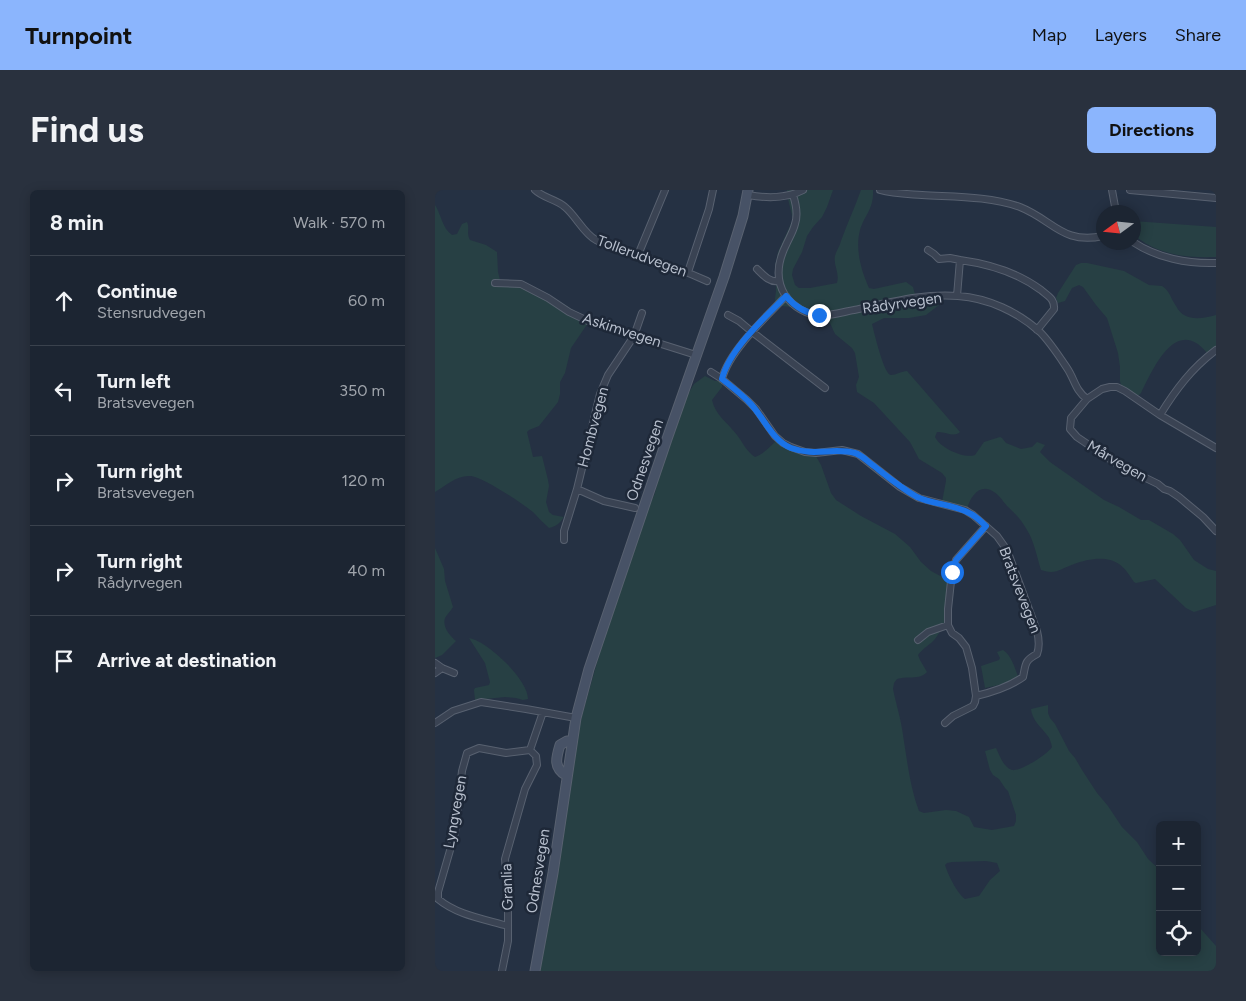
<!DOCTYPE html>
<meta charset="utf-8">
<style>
body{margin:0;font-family:Figtree,sans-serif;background:#29313e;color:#f1f3f6}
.controls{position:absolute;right:15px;bottom:15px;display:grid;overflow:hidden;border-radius:8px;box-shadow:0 2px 12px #0003}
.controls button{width:45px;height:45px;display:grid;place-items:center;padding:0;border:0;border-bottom:1px solid #3a424d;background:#1c2532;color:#f1f3f6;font:25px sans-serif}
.compass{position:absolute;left:661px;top:15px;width:45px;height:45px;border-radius:50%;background:#1c2532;box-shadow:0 2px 12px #0003;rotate:255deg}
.stop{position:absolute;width:15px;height:15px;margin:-11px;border:4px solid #1a73e8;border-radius:50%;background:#fff}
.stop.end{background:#1a73e8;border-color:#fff;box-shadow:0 1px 5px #0008}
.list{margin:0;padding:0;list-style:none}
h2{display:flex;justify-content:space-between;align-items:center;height:65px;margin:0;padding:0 20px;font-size:21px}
h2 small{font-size:16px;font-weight:400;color:#a0a5ac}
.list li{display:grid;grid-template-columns:32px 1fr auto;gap:15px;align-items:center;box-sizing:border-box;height:90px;padding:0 20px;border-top:1px solid #3a424d}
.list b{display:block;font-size:19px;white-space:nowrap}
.list p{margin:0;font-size:16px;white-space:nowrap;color:#a0a5ac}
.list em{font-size:16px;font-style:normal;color:#a0a5ac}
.icon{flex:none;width:28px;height:28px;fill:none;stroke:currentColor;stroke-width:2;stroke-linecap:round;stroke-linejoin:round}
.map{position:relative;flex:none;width:781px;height:781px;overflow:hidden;border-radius:8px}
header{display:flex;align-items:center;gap:30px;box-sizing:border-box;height:70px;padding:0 25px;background:#8bb5fd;color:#111}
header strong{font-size:24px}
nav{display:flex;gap:28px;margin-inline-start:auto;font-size:18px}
.intro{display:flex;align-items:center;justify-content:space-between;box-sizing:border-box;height:120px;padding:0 30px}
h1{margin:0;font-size:35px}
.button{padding:12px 22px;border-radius:8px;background:#8bb5fd;color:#111;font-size:18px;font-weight:700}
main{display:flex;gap:30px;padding:0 30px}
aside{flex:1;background:#1c2532;border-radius:8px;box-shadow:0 2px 12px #0003}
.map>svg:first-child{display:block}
.green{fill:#274044;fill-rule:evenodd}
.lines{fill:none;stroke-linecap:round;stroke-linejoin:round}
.minor-casing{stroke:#586170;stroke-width:8}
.secondary-casing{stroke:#586170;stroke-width:11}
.minor{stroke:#3a4353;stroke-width:6}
.secondary{stroke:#475266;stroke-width:9}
.route{stroke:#1a73e8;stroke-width:6}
.labels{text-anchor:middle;stroke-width:5;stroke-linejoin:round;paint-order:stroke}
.street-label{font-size:15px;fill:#b7bfcd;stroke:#1e2838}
</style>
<header>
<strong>Turnpoint</strong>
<nav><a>Map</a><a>Layers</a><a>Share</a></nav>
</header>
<div class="intro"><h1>Find us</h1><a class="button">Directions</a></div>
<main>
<aside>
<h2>8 min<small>Walk · 570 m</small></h2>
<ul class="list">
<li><svg class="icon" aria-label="ahead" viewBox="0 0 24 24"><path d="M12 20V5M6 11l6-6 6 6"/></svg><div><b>Continue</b><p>Stensrudvegen</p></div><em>60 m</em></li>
<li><svg class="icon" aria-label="left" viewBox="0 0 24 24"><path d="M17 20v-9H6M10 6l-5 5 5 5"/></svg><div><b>Turn left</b><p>Bratsvevegen</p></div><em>350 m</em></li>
<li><svg class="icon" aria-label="right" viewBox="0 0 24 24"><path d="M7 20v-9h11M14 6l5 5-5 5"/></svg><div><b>Turn right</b><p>Bratsvevegen</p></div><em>120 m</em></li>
<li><svg class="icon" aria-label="right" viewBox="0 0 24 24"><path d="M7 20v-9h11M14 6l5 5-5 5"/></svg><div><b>Turn right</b><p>Rådyrvegen</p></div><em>40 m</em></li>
<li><svg class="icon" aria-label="arrive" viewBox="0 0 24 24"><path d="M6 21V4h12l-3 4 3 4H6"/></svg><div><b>Arrive at destination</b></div></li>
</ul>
</aside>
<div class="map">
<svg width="781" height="781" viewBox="0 0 781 781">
<rect width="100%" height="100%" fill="#253143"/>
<!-- green -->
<path class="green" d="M 352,0 L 398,0 L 392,17 L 387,27 L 378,37 L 372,46 L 367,62 L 358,79 L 357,85 L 360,95 L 364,98 L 375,98 L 402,93 C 405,83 398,75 400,66 C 401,61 405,56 406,51 C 412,34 420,17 426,0 L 438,0 C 439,19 430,24 425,40 C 420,59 426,80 434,98 L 439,99 L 471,92 L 478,97 L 481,108 L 494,110 L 504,110 L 504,115 L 491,125 L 474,128 L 449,128 L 437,134 C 439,142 449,185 456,185 C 461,185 467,181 472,181 L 525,242 C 518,248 511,241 502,242 L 500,247 C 505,258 529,269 540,265 L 549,252 L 565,247 L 567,248 L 571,253 L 586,259 L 597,257 L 602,252 L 610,255 L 605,262 L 615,272 L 669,310 L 684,317 L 706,330 L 714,330 L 738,344 L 745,350 L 759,370 L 773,379 L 781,381 L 781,415 L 759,422 L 751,418 L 720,389 L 701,393 L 699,392 C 695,386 690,378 684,374 C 672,365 652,369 639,374 C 625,379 621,385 606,380 C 602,367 599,351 592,340 C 587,331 580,323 572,316 C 568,311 564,305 559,302 C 545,292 535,307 532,319 L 507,312 L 511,291 L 511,288 L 507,283 L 484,269 L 475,252 L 439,213 L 422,202 L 421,195 L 424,187 L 420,163 L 417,158 L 400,144 L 395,133 L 391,129 L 377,127 L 357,117 L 346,116 L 341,114 L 340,109 L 341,101 L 340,76 L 343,62 L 358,29 L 352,5 Z
M 0,15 C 6,24 7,38 17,45 L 22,44 L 27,34 L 32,32 C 35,39 31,43 35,50 L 51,55 L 62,62 L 63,82 L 65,90 L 84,90 L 106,101 L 147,125 L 153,133 L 136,158 L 130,183 L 125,192 L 125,204 L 123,212 L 104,236 L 94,240 L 92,242 L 98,267 L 107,266 L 113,290 L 114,296 L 111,312 L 114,322 L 118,325 L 129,327 C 125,333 122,336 114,338 L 112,336 C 107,332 103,327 98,322 C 88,314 47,286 35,286 C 22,285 10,296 0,302 Z
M 698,31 L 781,37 L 781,67 C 750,68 723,65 699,45 Z
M 646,73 L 652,73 L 689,81 L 714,95 L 727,96 C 735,101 736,109 741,116 C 749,132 766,129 781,125 L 781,163 L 772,163 C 741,125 718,179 706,203 L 704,205 L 698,206 L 687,199 L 685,191 L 685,177 L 683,163 L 672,128 L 661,115 L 648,97 L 644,95 L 637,98 L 630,111 L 623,113 L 621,108 L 623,103 L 641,75 Z
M 270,186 L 280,191 L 287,191 L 287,197 L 277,210 C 280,225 293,233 302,245 C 308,253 312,262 320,267 C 329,264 333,258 340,252 L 378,261 L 386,275 L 396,303 L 401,310 L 426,326 L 460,344 L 475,357 L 486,372 L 496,381 L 511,389 C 514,397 515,416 513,424 C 512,430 504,444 500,449 C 495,455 489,457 483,465 L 485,470 L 492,482 C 484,491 472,485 462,489 L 459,493 L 458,499 C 461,514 466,529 468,545 C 472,570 475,597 484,621 L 489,623 L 511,620 L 521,621 L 534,627 L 539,637 L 557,640 L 579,636 L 581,631 L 581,625 L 573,601 L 570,598 L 564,589 L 558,585 L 555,580 L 550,561 L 561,558 C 565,566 568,577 577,580 C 585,582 613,564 617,557 C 616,553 615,548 612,545 C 606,537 597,530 596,519 L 613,515 L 613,523 L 615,528 L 620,534 L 634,561 L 640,568 L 647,580 L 662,603 L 673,616 L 687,637 L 702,652 L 713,669 L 725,680 L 725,762 L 762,762 L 762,733 L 765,738 L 781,756 L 781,781 L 97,781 L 104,735 L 111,702 L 126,593 L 132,592 L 146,529 L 177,420 L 212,321 L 220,303 L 223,289 L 240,241 L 249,211 L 259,194 ZM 551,671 L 562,673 L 565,681 L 555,690 L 544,706 L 530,709 C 522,703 513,685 510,675 L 512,673 L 517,672 Z
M 0,358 L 9,379 L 10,391 L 18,417 C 16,421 12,424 10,428 C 7,437 15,446 21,451 L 7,465 L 0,468 Z
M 34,448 C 52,451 93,489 93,509 L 88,510 L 81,508 L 70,507 L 40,510 L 39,500 L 40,498 L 54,495 L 55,492 L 50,473 Z
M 568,460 C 577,466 580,479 584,489 L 582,491 L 550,498 L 546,476 L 564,470 L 565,468 L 562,462 Z"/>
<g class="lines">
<defs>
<path id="minor" d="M 100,0 C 108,8 121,9 130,17 C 141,26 149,44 161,50 C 174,57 190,61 204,66 C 227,73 250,81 272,91
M 445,0 C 458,4 473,4 487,5 C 519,7 554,6 585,17 C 618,30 628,55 668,46
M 677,0 L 681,22
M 695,0 L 781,8
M 313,5 C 330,8 351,9 368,0
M 358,5 C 361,14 363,25 360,34 C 358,42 354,48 351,55 C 343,71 340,89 350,105 C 358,117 372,125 385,125 C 397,126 407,122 419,120 C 453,113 488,103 523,106 C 553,108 583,122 605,142 C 615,152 624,166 632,178 C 640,190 640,200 652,209
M 698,52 C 722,68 753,74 781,73
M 493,60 L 499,64 L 504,69 L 515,68 L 525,70
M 203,65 L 230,0
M 322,79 C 328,85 335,93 344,91
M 253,82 L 274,19 L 278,0
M 60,93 L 86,94 L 113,108 L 134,122 L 153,131 L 261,165
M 522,106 L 525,70 C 554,74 582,82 606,100 C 613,106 620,109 619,119 L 602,140
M 293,125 L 304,131 L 316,141 L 390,198
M 276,182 L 287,189 L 312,210 L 321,219 L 340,246 L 348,253 L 356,257 L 370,262 L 381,263 L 407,260 L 423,264 L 465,297 L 484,308 L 530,320 L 538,325 L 562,346 L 572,360 L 602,441 C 604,449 605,456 602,464 C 589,471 591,474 588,487 C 574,497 558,502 541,506
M 287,189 C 294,161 331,127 351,106
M 725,225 C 741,199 757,178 781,160
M 781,258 L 725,225 L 690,201 L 682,197 L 675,197 L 667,199 L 652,209 L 636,228 L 635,239 L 642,247 L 682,274 L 723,294 L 729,299 L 735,301 L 744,307 L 768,327 L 781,341
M 142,299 L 169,311 L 200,318
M 129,350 L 129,341 L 142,299 L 165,204 L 173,185 L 199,146 L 207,123
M 483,450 L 493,442 L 513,435
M 0,473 L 7,478 L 19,483
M 0,483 L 7,478
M 0,533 L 18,521 L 46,512 L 91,519 L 141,528
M 510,533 L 518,526 L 538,516 L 540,512 L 541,506 L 537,478 L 531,457 L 524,448 L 517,443 L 513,435 L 513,419 L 517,382 L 521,370 L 551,336
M 73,736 C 49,729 22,725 3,709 L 3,702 L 20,643 L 27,581 L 32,563 L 44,558 L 71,563 L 95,560 L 108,522
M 67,781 L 73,751 L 73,712 L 70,669 L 90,599 L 102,575 L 101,566 L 95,560"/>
<path id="secondary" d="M 132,586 C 118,578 121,568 125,555 L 132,551 L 137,551
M 100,781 L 118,683 L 141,528 L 154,479 L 232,249 L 289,87 L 308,26 L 313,0"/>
</defs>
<!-- minor casing -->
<use href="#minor" class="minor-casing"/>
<!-- secondary casing -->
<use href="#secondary" class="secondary-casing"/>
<!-- minor -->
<use href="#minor" class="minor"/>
<!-- secondary -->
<use href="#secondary" class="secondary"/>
</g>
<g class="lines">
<!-- route -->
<path class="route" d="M 384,125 C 370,123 360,117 351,106 C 330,127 294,160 287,189 C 296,196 305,203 313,211 C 328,225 336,250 356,258 C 380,267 398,257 420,263 C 427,265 433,272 439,276 C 453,287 466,298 482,307 C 499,315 520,314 536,324 C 542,327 546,332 551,336 L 521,370 L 517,382"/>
</g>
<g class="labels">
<!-- street labels -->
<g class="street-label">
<text transform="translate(207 66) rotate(20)" y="5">Tollerudvegen</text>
<text transform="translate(467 113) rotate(-8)" y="5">Rådyrvegen</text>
<text transform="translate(187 140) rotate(18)" y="5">Askimvegen</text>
<text transform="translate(158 237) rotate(-75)" y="5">Hombvegen</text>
<text transform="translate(210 270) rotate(-71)" y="5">Odnesvegen</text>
<text transform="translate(682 271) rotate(30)" y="5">Mårvegen</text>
<text transform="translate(585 400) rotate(69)" y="5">Bratsvevegen</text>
<text transform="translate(20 622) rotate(-80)" y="5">Lyngvegen</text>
<text transform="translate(103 681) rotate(-81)" y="5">Odnesvegen</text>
<text transform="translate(72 697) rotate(-92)" y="5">Granlia</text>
</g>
</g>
</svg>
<div class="controls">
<button>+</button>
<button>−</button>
<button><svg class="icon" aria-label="locate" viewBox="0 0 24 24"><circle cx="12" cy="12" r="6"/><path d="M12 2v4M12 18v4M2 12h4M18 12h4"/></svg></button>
</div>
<svg class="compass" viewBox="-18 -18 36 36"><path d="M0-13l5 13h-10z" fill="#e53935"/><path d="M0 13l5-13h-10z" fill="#a0a5ac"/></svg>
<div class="stop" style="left:517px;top:382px"></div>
<div class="stop end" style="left:384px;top:125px"></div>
</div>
</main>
